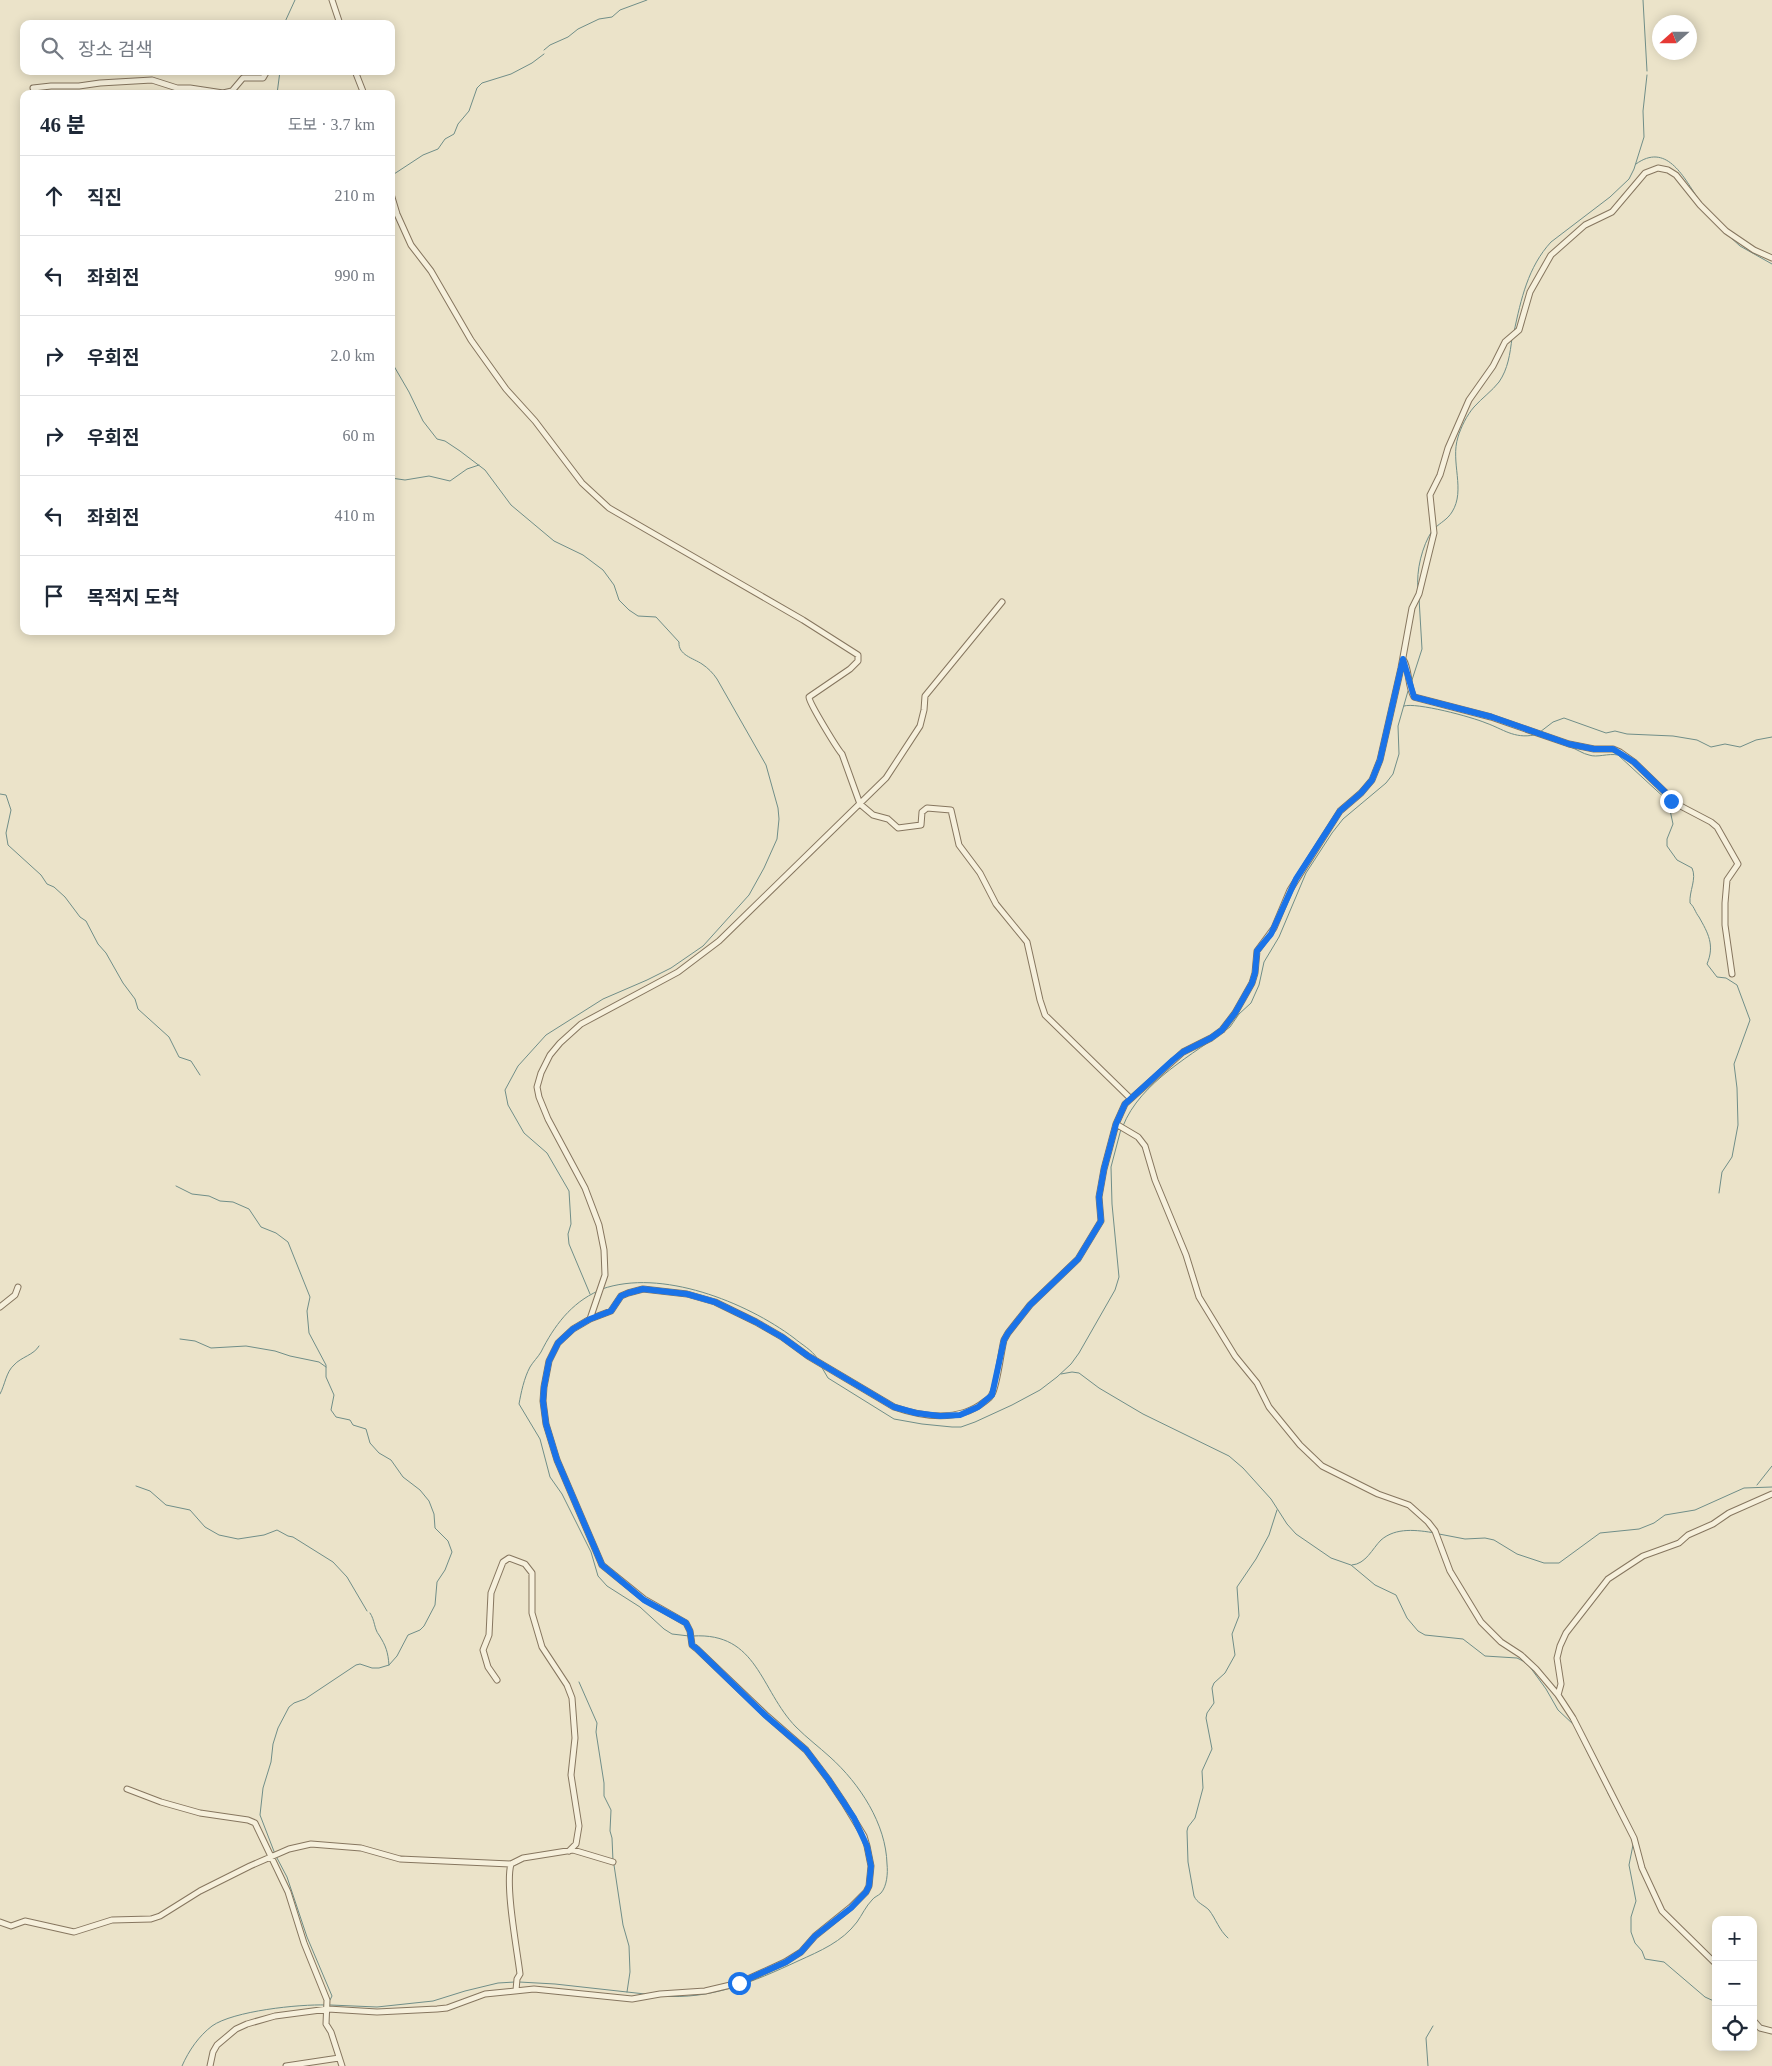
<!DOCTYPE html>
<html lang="ko">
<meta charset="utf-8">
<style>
body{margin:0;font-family:"Times New Roman","Noto Sans KR",serif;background:#f2f2f3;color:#1f2937}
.controls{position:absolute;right:15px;bottom:15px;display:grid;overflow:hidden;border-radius:10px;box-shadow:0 2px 12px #0003}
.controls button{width:45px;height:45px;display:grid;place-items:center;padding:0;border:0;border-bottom:1px solid #e0e1e3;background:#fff;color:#1f2937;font:25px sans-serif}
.compass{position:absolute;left:1652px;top:15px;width:45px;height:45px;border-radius:50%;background:#fff;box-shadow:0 2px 12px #0003;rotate:249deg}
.stop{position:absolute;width:15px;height:15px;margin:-11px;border:4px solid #1a73e8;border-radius:50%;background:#fff}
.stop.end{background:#1a73e8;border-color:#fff;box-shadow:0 1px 5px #0008}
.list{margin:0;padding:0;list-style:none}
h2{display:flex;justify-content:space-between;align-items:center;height:65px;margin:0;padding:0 20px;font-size:21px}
h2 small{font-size:16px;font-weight:400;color:#747a83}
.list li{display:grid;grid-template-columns:32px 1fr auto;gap:15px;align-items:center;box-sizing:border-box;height:80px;padding:0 20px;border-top:1px solid #e0e1e3}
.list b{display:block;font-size:19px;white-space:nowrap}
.list em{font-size:16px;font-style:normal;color:#747a83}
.icon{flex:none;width:28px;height:28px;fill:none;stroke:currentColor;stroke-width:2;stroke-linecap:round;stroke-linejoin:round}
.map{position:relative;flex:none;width:1772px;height:2066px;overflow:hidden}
.search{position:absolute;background:#fff;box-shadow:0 2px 12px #0003;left:20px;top:20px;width:375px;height:55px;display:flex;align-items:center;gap:12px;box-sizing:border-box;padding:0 18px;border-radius:10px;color:#747a83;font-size:19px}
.panel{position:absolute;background:#fff;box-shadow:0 2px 12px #0003;left:20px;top:90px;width:375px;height:545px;border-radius:10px}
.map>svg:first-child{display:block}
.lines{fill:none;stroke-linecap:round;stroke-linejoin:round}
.stream{stroke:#708e88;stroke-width:1}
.minor-casing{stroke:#86765f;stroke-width:7}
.minor{stroke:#f6f0dc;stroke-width:5}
.route{stroke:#1a73e8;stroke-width:6}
</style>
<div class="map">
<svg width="1772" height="2066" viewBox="0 0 1772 2066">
<rect width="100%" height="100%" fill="#ebe3c9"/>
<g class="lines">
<!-- stream -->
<path class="stream" d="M 1643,0 L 1647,71
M 284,24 L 295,0
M 544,50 L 550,45 L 568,37 L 578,29 L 599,19 L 612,17 L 620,10 L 647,0
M 277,94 L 280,71
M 1636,164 C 1666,142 1683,176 1697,197
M 391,176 L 423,155 L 438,149 L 445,139 L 454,134 L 458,124 L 469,111 L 477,88 L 482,83 L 511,74 L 532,63 L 544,54
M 1707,216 L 1740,246 L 1772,264
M 1514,332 C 1521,299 1528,267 1551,242 L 1610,197 L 1629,179 L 1634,169 L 1644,137 L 1643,111 L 1647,75
M 391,361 L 409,392 L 423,421 L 437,439 L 445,441 L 460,451 L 485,470 L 511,505 L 554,541 L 583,555 L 603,570 L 614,585 L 619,600 L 629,610 L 638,616 L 656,617 L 679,642 C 678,655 693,658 702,664 C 708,668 713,673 717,679 L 766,765 L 778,808 L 779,819 L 777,839 L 764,868 L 749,895 L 703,946 L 671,968 L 647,980 L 603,999 L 546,1035 L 518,1066 L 505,1090 L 508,1105 L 524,1133 L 547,1153 L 569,1191 L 571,1224 L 568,1234 L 569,1244 L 590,1294
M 391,478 L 405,480 L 429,476 L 450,481 L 467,469 L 479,465
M 1435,528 C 1441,522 1447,520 1452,512 C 1466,490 1450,462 1458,437 C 1461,427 1467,415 1474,407 C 1482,398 1492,391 1499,382 C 1508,369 1510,354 1512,338
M 1418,589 C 1416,571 1422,546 1432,531
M 1412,680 L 1422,649 L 1419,598
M 1404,706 C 1416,702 1472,717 1486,723 C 1503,729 1514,739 1534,735
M 1540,732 L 1553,722 L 1564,718 L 1606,733 L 1615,731 L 1627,734 L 1673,736 L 1697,740 L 1711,747 L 1725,744 L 1740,747 L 1756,740 L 1772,737
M 1540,736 L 1567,746
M 1570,747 C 1577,749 1583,754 1589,755 C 1597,758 1608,753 1618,755 L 1668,801 L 1673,824 L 1667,839 L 1667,846 L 1677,860 L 1692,868 C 1697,879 1689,891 1690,903 C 1695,908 1695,912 1699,917 C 1708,933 1715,945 1707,964 L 1717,977 L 1726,978 L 1737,985 L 1750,1020 L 1734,1064 L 1737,1088 L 1738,1125 L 1732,1157 L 1722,1172 L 1719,1193
M 0,794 L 6,795 L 11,810 L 6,833 L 8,845 L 41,875 L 47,884 L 54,887 L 65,897 L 80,917 L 86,921 L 98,944 L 106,953 L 123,983 L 135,999 L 138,1009 L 169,1037 L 179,1057 L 191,1061 L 200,1075
M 1123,1126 C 1140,1082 1194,1054 1230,1027 L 1239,1014 L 1251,1003 L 1259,985 L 1264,962 L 1279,937 L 1306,873 L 1332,833 L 1343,819 L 1386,783 L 1393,774 L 1399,754 L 1398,726 L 1408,691
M 176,1186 L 192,1194 L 209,1196 L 220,1201 L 233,1202 L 249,1209 L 261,1227 L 276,1233 L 288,1242 L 310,1297 L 307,1311 L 309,1333 L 326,1365 L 326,1377 L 334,1395 L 331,1410 L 336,1417 L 350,1420 L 353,1425 L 366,1429 L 370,1443 L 379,1453 L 391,1460 L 403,1477 L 420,1490 L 429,1501 L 434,1514 L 435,1528 L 448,1541 L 452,1552 L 445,1570 L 437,1582 L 435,1605 L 424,1626 L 420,1630 L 408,1635 L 397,1656 L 389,1665 L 379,1668 L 372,1668 L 360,1664 L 356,1665 L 305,1699 L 294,1703 L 289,1707 L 278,1728 L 273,1744 L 271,1762 L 263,1788 L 260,1815 L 275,1854
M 602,1289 C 661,1268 746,1302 794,1338 C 801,1344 812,1350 817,1358
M 598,1291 C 571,1303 554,1326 541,1352 C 538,1357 533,1362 530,1367 C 524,1378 521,1393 519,1404 L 540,1439 L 550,1477 L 562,1494 L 591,1552 L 598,1576 L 607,1586 L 640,1607 L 664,1629 L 672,1634 L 689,1636
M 180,1339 L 195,1341 L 211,1348 L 246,1346 L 275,1351 L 290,1356 L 319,1362 L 326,1367
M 821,1366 L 828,1378 L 894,1419 L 922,1424 L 952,1427 L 961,1427 L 975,1422 L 1012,1405 L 1040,1390 L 1057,1377 L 1071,1364 L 1079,1353 L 1115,1290 L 1119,1277 L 1112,1204 L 1111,1167 L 1121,1129
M 1061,1374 L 1072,1372 L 1079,1373 L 1099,1388 L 1143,1414 L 1229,1456 L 1243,1468 L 1271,1499 L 1287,1524 L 1296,1534 L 1331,1558 L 1351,1565 L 1375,1585 L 1396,1595 L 1407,1618 L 1418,1631 L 1425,1635 L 1463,1639 L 1485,1656 L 1517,1658 L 1523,1661 L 1530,1667 L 1546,1689 L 1558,1710 L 1574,1725
M 0,1394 C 5,1385 6,1372 14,1365 C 21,1357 34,1355 39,1346
M 1757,1485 L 1772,1466
M 136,1486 L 150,1491 L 166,1505 L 190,1510 L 205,1527 L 219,1535 L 238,1539 L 264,1535 L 277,1530 L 288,1536 L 293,1537 L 333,1562 L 347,1577 L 367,1611
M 1439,1534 L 1465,1539 L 1485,1538 L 1494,1540 L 1517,1554 L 1544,1563 L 1559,1563 L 1600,1533 L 1639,1529 L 1654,1523 L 1665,1515 L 1695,1510 L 1744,1488 L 1772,1487
M 1352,1565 C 1366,1564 1372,1549 1381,1540 C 1396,1527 1417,1530 1435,1533
M 370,1613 C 375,1620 374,1629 379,1635 C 386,1646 388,1652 389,1665
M 579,1682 L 597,1723 L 596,1732 L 604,1783 L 604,1796 L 611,1810 L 610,1831 L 612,1838 L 613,1861
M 1586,1749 L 1593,1763
M 1608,1793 L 1620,1816
M 1633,1845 L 1629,1865 L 1636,1901 L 1631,1917 L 1631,1932 L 1635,1943 L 1642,1951 L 1645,1959 L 1664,1962 L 1705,1997 L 1716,2002
M 277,1858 L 287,1877 L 307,1937 L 332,1996 L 330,2000
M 614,1865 L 623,1925 L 629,1946 L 630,1972 L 627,1992
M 1228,1938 C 1219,1930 1216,1919 1209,1910 C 1204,1905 1197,1903 1194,1896 L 1188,1862 L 1187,1831 L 1188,1827 L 1195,1818 L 1203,1788 L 1202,1771 L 1212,1749 L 1206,1718 L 1207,1713 L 1214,1703 L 1212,1688 L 1214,1683 L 1225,1673 L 1235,1655 L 1232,1634 L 1239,1616 L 1237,1587 L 1256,1559 L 1269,1535 L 1277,1510
M 519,1982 L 555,1984 L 645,1994
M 661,1996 C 711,2000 753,1982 798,1961 C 820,1951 842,1942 857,1922 C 862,1915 866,1906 872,1900 C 874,1897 878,1896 881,1893 C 887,1886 888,1873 887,1864 C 886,1824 860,1784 830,1757 C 819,1747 807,1738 796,1727 C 760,1690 758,1632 693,1636
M 330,2005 L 377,2007 L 433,2001 L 465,1991 L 498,1983 L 515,1982
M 1753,2025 L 1757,2028
M 182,2066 C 189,2050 199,2036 212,2026 C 233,2011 299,2004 326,2005
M 1428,2066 L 1426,2038 L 1433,2026"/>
<defs>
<path id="minor" d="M 332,0 L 340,24
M 355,71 L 364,94
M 33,88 L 51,86 L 79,86 L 100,83 L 152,80 L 177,88 L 190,88 L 223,93 L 232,91 L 243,78 L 263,78 L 267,71
M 391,194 L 397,214 L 411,245 L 431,271 L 471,340 L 506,389 L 535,421 L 582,483 L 609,508 L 803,620 L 858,655 L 858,661 L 850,669 L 809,697 C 809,703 838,750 842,754 L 860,804 L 873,815 L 888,819 L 898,828 L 921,825 L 922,812 L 927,808 L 951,810 L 959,845 L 980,873 L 996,904 L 1027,942 L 1040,1000 L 1045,1015 L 1130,1098
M 1403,659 C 1410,670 1407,685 1414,697 L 1491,717 L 1569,744 L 1594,749 L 1613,749 L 1620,752 L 1634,762 L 1665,792 L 1671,801 L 1711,822 L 1717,827 L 1738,864 L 1727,880 L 1725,903 L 1725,925 L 1732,974
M 1116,1124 L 1138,1137 L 1145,1146 L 1155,1180 L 1186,1255 L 1199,1297 L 1235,1356 L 1257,1383 L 1269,1407 L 1300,1445 L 1322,1466 L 1378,1494 L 1409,1505 L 1428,1522 L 1435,1531 L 1450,1571 L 1481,1622 L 1501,1642 L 1521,1655 L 1536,1669 L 1558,1695 L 1573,1718 L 1634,1838 L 1642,1868 L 1662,1911 L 1716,1964
M 0,1307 L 15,1295 L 18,1287
M 590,1319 L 605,1275 L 604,1250 L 599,1225 L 585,1188 L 548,1119 L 539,1097 L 537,1087 L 541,1073 L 550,1055 L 560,1043 L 581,1024 L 678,972 L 719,941 L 886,778 L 920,726 L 924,710 L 925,696 L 1002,602
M 497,1680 L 488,1667 L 483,1650 L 489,1635 L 491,1593 L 503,1562 L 509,1558 L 525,1564 L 532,1573 L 532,1613 L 542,1647 L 567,1685 L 572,1698 L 575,1738 L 571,1775 L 579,1826 L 576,1844 L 569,1851
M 1558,1695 L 1561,1684 L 1557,1658 L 1560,1646 L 1566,1633 L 1608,1579 L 1643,1556 L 1679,1543 L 1688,1535 L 1713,1524 L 1729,1513 L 1772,1494
M 127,1789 L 161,1802 L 200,1813 L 248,1820 L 255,1823 L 288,1892 L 304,1943 L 327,2000 L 326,2024 L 331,2032 L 342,2066
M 0,1922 L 11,1926 L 25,1921 L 74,1932 L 112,1920 L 151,1919 L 160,1916 L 200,1891 L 250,1866 L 289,1849 L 311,1844 L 361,1848 L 400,1859 L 511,1864
M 516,1990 L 517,1979 L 520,1974 C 517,1949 505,1886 511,1864 L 523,1858 L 573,1850 L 613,1862
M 1753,2020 L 1760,2028 L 1772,2031
M 210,2066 L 213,2052 L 217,2045 L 236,2029 L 247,2024 L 275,2016 L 328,2009 L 377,2012 L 437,2009 L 447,2008 L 485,1994 L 534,1989 L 632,1999 L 660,1994 L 705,1991 L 739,1983 L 785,1962 L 801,1952 L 815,1936 L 851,1907 L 866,1892 L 869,1886 L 871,1866 L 867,1846 L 864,1836 L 844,1803 L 828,1779 L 806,1750 L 767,1716 L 697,1649 L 692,1645 L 690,1631 L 686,1623 L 644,1599 L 602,1565 L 557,1460 L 546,1424 L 543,1401 L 544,1387 L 549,1361 L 558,1343 L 573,1329 L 590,1319 L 611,1311 L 621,1296 L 628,1293 L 643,1289 L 687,1294 L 715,1302 L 756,1322 L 782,1337 L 808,1356 L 894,1407 C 923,1417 959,1422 984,1402 C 987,1400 991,1397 992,1394 C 997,1387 1001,1351 1004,1340 L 1008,1333 L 1030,1305 L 1078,1259 L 1101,1221 L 1099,1197 L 1104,1169 L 1116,1124 L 1125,1104 L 1183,1052 L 1211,1038 L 1222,1030 L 1235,1013 L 1252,983 L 1255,973 L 1257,951 L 1274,928 L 1290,890 L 1340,811 L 1361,793 L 1372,780 L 1380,760 L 1401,668 L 1412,608 L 1419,594 L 1434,533 L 1430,495 L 1440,475 L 1448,448 L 1469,400 L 1493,366 L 1505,342 L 1519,330 L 1530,292 L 1551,255 L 1585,225 L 1612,212 L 1645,173 L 1658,168 L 1668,170 L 1676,175 L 1700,205 L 1726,231 L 1754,250 L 1772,258
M 286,2066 L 339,2058"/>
</defs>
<!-- minor casing -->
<use href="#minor" class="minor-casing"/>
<!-- minor -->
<use href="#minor" class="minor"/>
</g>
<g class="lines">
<!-- route -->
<path class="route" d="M 739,1983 L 786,1962 L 801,1952 L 815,1936 L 851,1908 L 866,1892 L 869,1886 L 871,1866 L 867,1846 L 854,1818 L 828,1779 L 806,1750 L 766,1716 L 697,1649 L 692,1645 L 690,1631 L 686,1623 L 644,1600 L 602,1565 L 557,1460 L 546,1424 L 543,1401 L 544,1387 L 549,1361 L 558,1343 L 573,1329 L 590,1319 L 611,1311 L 621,1296 L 628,1293 L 643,1289 L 687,1294 L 715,1302 L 756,1322 L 782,1337 L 808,1356 L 894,1407 L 916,1413 L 940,1416 L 960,1415 L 978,1407 L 992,1395 L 1004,1340 L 1008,1333 L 1030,1305 L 1078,1259 L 1101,1221 L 1099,1197 L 1104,1169 L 1116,1124 L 1125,1104 L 1173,1060 L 1183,1052 L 1211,1038 L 1222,1030 L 1235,1013 L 1252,983 L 1255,973 L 1257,951 L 1271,934 L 1296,879 L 1340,811 L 1361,793 L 1372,780 L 1380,760 L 1403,659 L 1414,697 L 1492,717 L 1569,744 L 1594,749 L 1613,749 L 1634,762 L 1665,792 L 1671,801"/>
</g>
</svg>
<div class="controls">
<button>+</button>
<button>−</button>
<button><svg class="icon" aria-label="locate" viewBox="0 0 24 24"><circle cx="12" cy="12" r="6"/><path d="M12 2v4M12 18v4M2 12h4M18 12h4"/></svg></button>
</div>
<svg class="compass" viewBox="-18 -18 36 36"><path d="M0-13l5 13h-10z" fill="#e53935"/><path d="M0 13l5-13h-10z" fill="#747a83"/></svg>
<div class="stop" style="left:739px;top:1983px"></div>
<div class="stop end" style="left:1671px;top:801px"></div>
<div class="search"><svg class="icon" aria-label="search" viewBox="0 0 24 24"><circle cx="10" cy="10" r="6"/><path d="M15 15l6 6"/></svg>장소 검색</div>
<section class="panel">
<h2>46 분<small>도보 · 3.7 km</small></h2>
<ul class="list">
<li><svg class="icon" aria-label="ahead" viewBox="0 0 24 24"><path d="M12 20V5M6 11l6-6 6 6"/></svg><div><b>직진</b></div><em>210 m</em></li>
<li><svg class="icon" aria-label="left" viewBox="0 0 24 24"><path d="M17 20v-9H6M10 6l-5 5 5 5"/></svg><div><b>좌회전</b></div><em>990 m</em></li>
<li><svg class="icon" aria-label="right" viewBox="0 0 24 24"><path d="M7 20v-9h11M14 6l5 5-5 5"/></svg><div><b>우회전</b></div><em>2.0 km</em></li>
<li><svg class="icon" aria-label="right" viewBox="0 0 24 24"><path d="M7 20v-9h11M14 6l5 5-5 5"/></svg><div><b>우회전</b></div><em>60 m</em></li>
<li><svg class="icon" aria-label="left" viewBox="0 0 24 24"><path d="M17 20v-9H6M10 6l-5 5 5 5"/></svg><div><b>좌회전</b></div><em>410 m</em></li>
<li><svg class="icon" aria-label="arrive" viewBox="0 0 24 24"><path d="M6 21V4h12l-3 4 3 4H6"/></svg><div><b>목적지 도착</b></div></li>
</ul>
</section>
</div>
